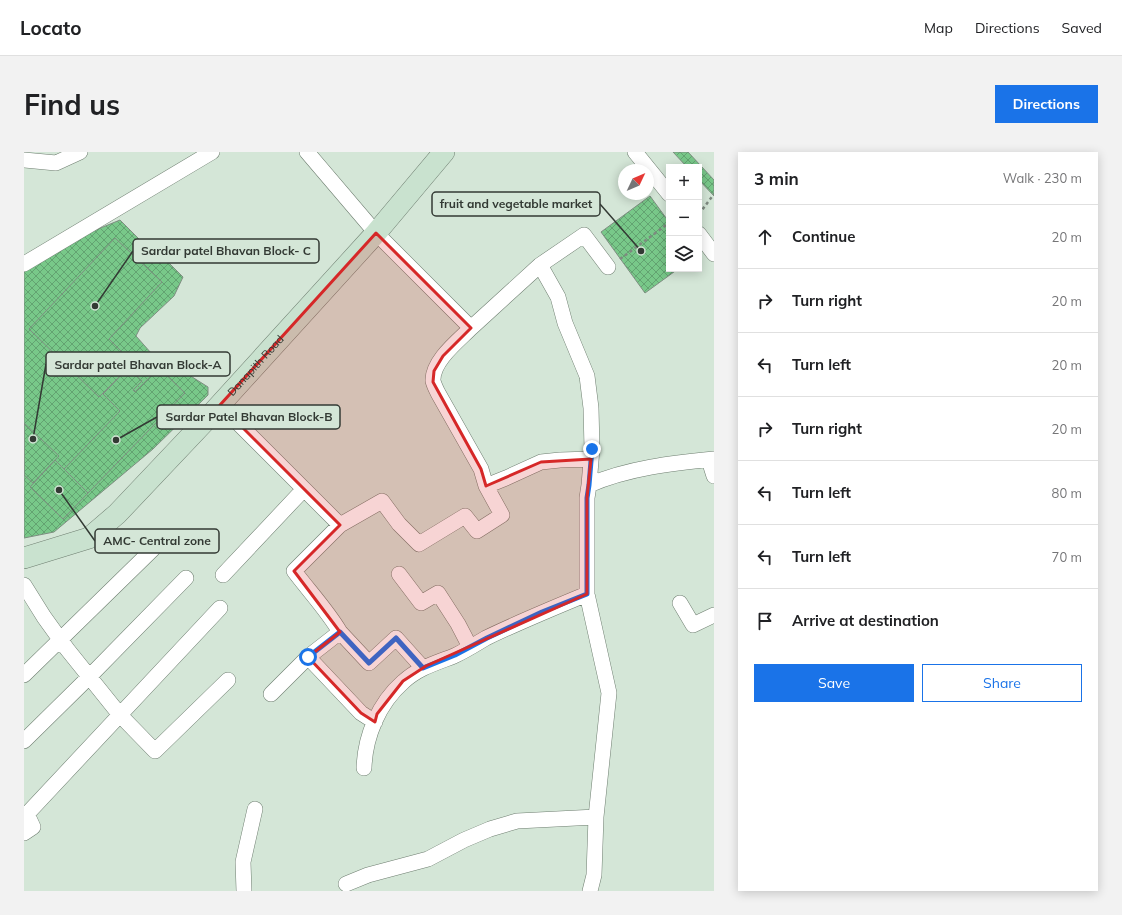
<!DOCTYPE html>
<meta charset="utf-8">
<style>
body{margin:0;font-family:Mulish,sans-serif;background:#f2f2f2;color:#202124}
.controls{position:absolute;right:12px;top:12px;display:grid;overflow:hidden;border-radius:0px;box-shadow:0 2px 10px #0003}
.controls button{width:36px;height:36px;display:grid;place-items:center;padding:0;border:0;border-bottom:1px solid #e0e0e0;background:#fff;color:#202124;font:20px sans-serif}
.compass{position:absolute;left:594px;top:12px;width:36px;height:36px;border-radius:50%;background:#fff;box-shadow:0 2px 10px #0003;rotate:46deg}
.stop{position:absolute;width:12px;height:12px;margin:-9px;border:3px solid #1a73e8;border-radius:50%;background:#fff}
.stop.end{background:#1a73e8;border-color:#fff;box-shadow:0 1px 4px #0008}
.list{margin:0;padding:0;list-style:none}
h2{display:flex;justify-content:space-between;align-items:center;height:52px;margin:0;padding:0 16px;font-size:17px}
h2 small{font-size:13px;font-weight:400;color:#757577}
.list li{display:grid;grid-template-columns:26px 1fr auto;gap:12px;align-items:center;box-sizing:border-box;height:64px;padding:0 16px;border-top:1px solid #e0e0e0}
.list b{display:block;font-size:15px;white-space:nowrap}
.list em{font-size:13px;font-style:normal;color:#757577}
.actions{display:flex;gap:8px;padding:12px 16px}
.actions a{flex:1;padding:9px 0;border:1px solid #1a73e8;border-radius:0px;text-align:center;font-size:14px;color:#1a73e8}
.actions .main{background:#1a73e8;color:#fff}
.icon{flex:none;width:22px;height:22px;fill:none;stroke:currentColor;stroke-width:2;stroke-linecap:round;stroke-linejoin:round}
.map{position:relative;flex:none;width:690px;height:739px;overflow:hidden;border-radius:0px}
header{display:flex;align-items:center;gap:24px;box-sizing:border-box;height:56px;padding:0 20px;background:#fff;border-bottom:1px solid #e0e0e0}
header strong{font-size:19px}
nav{display:flex;gap:22px;margin-inline-start:auto;font-size:14px}
.intro{display:flex;align-items:center;justify-content:space-between;box-sizing:border-box;height:96px;padding:0 24px}
h1{margin:0;font-size:28px}
.button{padding:10px 18px;border-radius:0px;background:#1a73e8;color:#fff;font-size:14px;font-weight:700}
main{display:flex;gap:24px;padding:0 24px}
aside{flex:1;background:#fff;border-radius:0px;box-shadow:0 2px 10px #0003}
.map>svg:first-child{display:block}
.building{fill:url(#building-cross-hatch);stroke:#7e8e81}
.lines{fill:none;stroke-linecap:round;stroke-linejoin:round}
.street-casing{stroke:#6e7e70;stroke-width:16}
.secondary-casing{stroke:#6e7e70;stroke-width:22}
.path{stroke:#7e8a80;stroke-width:2.5;stroke-dasharray:3 3;stroke-linecap:butt}
.street{stroke:#fff;stroke-width:15}
.secondary{stroke:#c9e2cf;stroke-width:21}
.route{stroke:#1a73e8;stroke-width:5}
.marked{fill:#d62828;fill-opacity:0.2;stroke:#d62828;stroke-width:3;stroke-linejoin:round}
.labels{text-anchor:middle;stroke-width:4;stroke-linejoin:round;paint-order:stroke}
.street-label{font-size:11px;fill:#333a34;stroke:#d4e6d7}
.leader{fill:none;stroke:#333a34;stroke-width:1.5}
.callout-dot{fill:#333a34;stroke:#d4e6d7;stroke-width:1.5}
.callout{fill:#d4e6d7;stroke:#333a34;stroke-width:1.5}
.callout-label{font-size:12px;text-anchor:middle;font-weight:bold;fill:#333a34}
</style>
<header>
<strong>Locato</strong>
<nav><a>Map</a><a>Directions</a><a>Saved</a></nav>
</header>
<div class="intro"><h1>Find us</h1><a class="button">Directions</a></div>
<main>
<div class="map">
<svg width="690" height="739" viewBox="0 0 690 739">
<defs>
<pattern id="building-cross-hatch" width="8" height="8" patternUnits="userSpaceOnUse"><rect width="8" height="8" fill="#78c889"/><path d="M0 0l8 8M0 8l8-8" fill="none" stroke="#63a371"/></pattern>
</defs>
<rect width="100%" height="100%" fill="#d4e6d7"/>
<!-- building -->
<path class="building" d="M 649,0 L 664,0 L 690,28 L 690,44 L 675,28 L 675,15 L 663,15 Z
M 626,44 L 645,70 L 645,117 L 654,117 L 621,141 L 577,80 Z
M 96,68 L 120,92 L 142,108 L 159,125 L 150,144 L 116,176 L 112,184 L 135,210 L 165,223 L 184,235 L 184,243 L 129,297 L 30,380 L 0,386 L 0,116 L 62,82 Z
M 91,86 L 138,130 L 85,187 L 109,211 L 75,245 L 5,177 Z
M 104,216 L 118,229 L 109,238 L 111,240 L 135,216 L 161,241 L 64,341 L 40,317 L 96,259 L 79,242 Z
M 0,271 L 35,304 L 9,331 L 0,323 Z
M 31,308 L 64,341 L 39,367 L 6,335 Z"/>
<g class="lines">
<defs>
<path id="street" d="M 283,0 L 352,81 L 447,176 L 516,113 L 560,83 L 584,115
M 611,0 L 645,42
M 0,8 L 32,11 L 56,0
M 675,82 L 690,102
M 0,112 L 188,0
M 516,113 L 534,145 L 541,171 L 563,224 L 567,256 L 568,297 L 565,333
M 447,176 C 434,189 408,209 409,229 C 410,233 412,237 414,241 L 457,317 L 462,334
M 196,253 L 316,373
M 685,308 L 690,324
M 375,422 L 397,451 L 414,441 L 434,472 L 446,495
M 199,423 L 280,337
M 0,433 L 20,465 L 43,497 L 96,563 L 131,599 L 204,528
M 656,451 L 669,473 L 690,463
M 316,480 C 303,458 285,439 270,419 L 316,373 L 358,349 L 375,372 L 395,392 L 441,364 L 453,379 L 478,363 L 462,334 L 482,326 L 517,310 L 536,308 L 567,307
M 284,505 L 337,561 L 351,570
M 0,523 L 129,397
M 247,542 L 284,505 L 316,480 L 345,511 L 372,486 L 399,516
M 0,589 L 65,525 L 162,426
M 340,616 C 341,584 355,551 379,530 C 394,516 412,511 430,504 C 441,499 452,492 462,486 C 495,470 529,456 563,442
M 0,681 L 9,675 L 3,662 L 196,456
M 322,732 L 344,723 L 404,707 L 440,688 L 466,677 L 493,669 L 572,665
M 220,739 L 219,710 L 231,657
M 566,739 L 570,723 L 572,665 L 585,541 L 563,442 L 563,346 L 565,333 C 604,316 649,311 690,307"/>
<g id="secondary">
<path id="s1" d="M 0,406 L 65,386 L 93,362 L 182,268 L 352,81 L 420,0"/>
</g>
</defs>
<!-- street casing -->
<use href="#street" class="street-casing"/>
<!-- secondary casing -->
<use href="#secondary" class="secondary-casing"/>
<!-- path -->
<path class="path" d="M 675,62 L 690,42
M 596,107 L 645,71"/>
<!-- street -->
<use href="#street" class="street"/>
<!-- secondary -->
<use href="#secondary" class="secondary"/>
</g>
<g class="lines">
<!-- route -->
<path class="route" d="M 284,505 L 316,480 L 345,511 L 372,486 L 399,516 L 431,503 L 463,486 L 518,460 L 563,442 L 563,346 L 565,333 L 568,297"/>
</g>
<!-- marked area -->
<path class="marked" d="M 352,81 L 447,176 L 419,204 L 410,219 L 409,230 L 457,317 L 462,334 L 517,310 L 567,307 L 563,346 L 563,442 L 402,514 L 379,529 L 353,562 L 351,570 L 337,561 L 284,505 L 316,480 L 270,419 L 316,373 L 196,253 Z"/>
<g class="labels">
<!-- street labels -->
<g class="street-label">
<text dy="4" stroke="none"><textPath href="#s1" startOffset="308">Danapith Road</textPath></text>
</g>
</g>
<!-- callouts -->
<path class="leader" d="M617 99L576 52M71 154L109 99M9 287L22 212M92 288L133 265M35 338L71 389"/>
<g class="callout-dot">
<circle cx="617" cy="99" r="4"/>
<circle cx="71" cy="154" r="4"/>
<circle cx="9" cy="287" r="4"/>
<circle cx="92" cy="288" r="4"/>
<circle cx="35" cy="338" r="4"/>
</g>
<g class="callout">
<rect x="408" y="40" width="168" height="24" rx="4"/>
<rect x="109" y="87" width="186" height="24" rx="4"/>
<rect x="22" y="200" width="184" height="24" rx="4"/>
<rect x="133" y="253" width="183" height="24" rx="4"/>
<rect x="71" y="377" width="124" height="24" rx="4"/>
</g>
<g class="callout-label">
<text x="492" y="56">fruit and vegetable market</text>
<text x="202" y="103">Sardar patel Bhavan Block- C</text>
<text x="114" y="217">Sardar patel Bhavan Block-A</text>
<text x="225" y="269">Sardar Patel Bhavan Block-B</text>
<text x="133" y="393">AMC- Central zone</text>
</g>
</svg>
<div class="controls">
<button>+</button>
<button>−</button>
<button><svg class="icon" aria-label="layers" viewBox="0 0 24 24"><path d="M12 4l9 5-9 5-9-5zM3 14l9 5 9-5"/></svg></button>
</div>
<svg class="compass" viewBox="-18 -18 36 36"><path d="M0-13l5 13h-10z" fill="#e53935"/><path d="M0 13l5-13h-10z" fill="#757577"/></svg>
<div class="stop" style="left:284px;top:505px"></div>
<div class="stop end" style="left:568px;top:297px"></div>
</div>
<aside>
<h2>3 min<small>Walk · 230 m</small></h2>
<ul class="list">
<li><svg class="icon" aria-label="ahead" viewBox="0 0 24 24"><path d="M12 20V5M6 11l6-6 6 6"/></svg><div><b>Continue</b></div><em>20 m</em></li>
<li><svg class="icon" aria-label="right" viewBox="0 0 24 24"><path d="M7 20v-9h11M14 6l5 5-5 5"/></svg><div><b>Turn right</b></div><em>20 m</em></li>
<li><svg class="icon" aria-label="left" viewBox="0 0 24 24"><path d="M17 20v-9H6M10 6l-5 5 5 5"/></svg><div><b>Turn left</b></div><em>20 m</em></li>
<li><svg class="icon" aria-label="right" viewBox="0 0 24 24"><path d="M7 20v-9h11M14 6l5 5-5 5"/></svg><div><b>Turn right</b></div><em>20 m</em></li>
<li><svg class="icon" aria-label="left" viewBox="0 0 24 24"><path d="M17 20v-9H6M10 6l-5 5 5 5"/></svg><div><b>Turn left</b></div><em>80 m</em></li>
<li><svg class="icon" aria-label="left" viewBox="0 0 24 24"><path d="M17 20v-9H6M10 6l-5 5 5 5"/></svg><div><b>Turn left</b></div><em>70 m</em></li>
<li><svg class="icon" aria-label="arrive" viewBox="0 0 24 24"><path d="M6 21V4h12l-3 4 3 4H6"/></svg><div><b>Arrive at destination</b></div></li>
</ul>
<div class="actions"><a class="main">Save</a><a>Share</a></div>
</aside>
</main>
